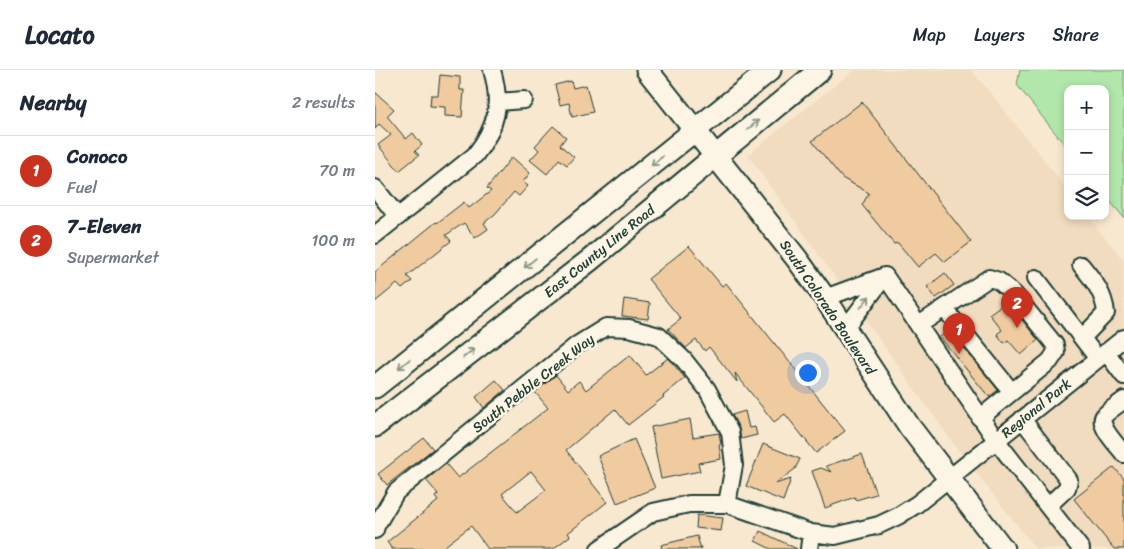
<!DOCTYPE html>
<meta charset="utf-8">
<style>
body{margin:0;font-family:Sriracha,sans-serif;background:#f6f6f7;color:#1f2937}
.controls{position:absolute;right:15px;top:15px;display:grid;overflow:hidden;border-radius:10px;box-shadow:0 2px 8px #0003}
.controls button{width:45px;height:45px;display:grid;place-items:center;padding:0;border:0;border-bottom:1px solid #e0e1e3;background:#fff;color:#1f2937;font:25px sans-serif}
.you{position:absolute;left:432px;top:302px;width:18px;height:18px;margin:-12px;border:4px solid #fff;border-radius:50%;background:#1a73e8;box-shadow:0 0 0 8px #1a73e833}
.badge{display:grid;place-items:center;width:32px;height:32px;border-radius:50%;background:#c8321e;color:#fff;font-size:16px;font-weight:700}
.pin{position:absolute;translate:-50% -41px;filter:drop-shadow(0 1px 2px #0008)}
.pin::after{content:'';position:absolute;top:26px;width:18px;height:15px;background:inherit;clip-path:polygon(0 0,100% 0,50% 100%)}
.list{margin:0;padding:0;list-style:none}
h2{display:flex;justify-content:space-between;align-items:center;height:65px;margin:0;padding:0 20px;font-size:21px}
h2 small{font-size:16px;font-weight:400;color:#747a83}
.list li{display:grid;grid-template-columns:32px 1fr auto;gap:15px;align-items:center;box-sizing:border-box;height:70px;padding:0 20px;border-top:1px solid #e0e1e3}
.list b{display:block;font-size:19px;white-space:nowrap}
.list p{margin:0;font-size:16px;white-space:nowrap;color:#747a83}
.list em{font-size:16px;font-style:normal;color:#747a83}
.icon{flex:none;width:28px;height:28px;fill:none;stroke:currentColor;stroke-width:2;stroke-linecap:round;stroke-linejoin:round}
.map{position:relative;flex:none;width:749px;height:479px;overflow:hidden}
header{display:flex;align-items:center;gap:30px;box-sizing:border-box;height:70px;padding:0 25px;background:#fff;border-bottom:1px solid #e0e1e3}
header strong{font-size:24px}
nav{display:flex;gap:28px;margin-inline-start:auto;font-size:18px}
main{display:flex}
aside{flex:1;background:#fff}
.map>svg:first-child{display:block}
.built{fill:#f2dcbf}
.green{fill:#b1e7aa;stroke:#68926f}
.building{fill:#f0cba0;stroke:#1f3d34;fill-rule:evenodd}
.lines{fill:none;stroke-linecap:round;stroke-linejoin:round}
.minor-casing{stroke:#1f3d34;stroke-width:20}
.major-casing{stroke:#1f3d34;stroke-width:25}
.minor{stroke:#fcf5e5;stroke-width:16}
.major{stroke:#fcf5e5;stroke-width:21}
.oneway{stroke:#8e998c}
.labels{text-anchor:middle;stroke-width:5;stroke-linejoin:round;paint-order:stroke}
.street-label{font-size:14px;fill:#1f3d34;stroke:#fcf5e5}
</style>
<header>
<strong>Locato</strong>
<nav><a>Map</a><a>Layers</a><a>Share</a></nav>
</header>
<main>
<aside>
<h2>Nearby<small>2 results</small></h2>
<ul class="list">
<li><span class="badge">1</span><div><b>Conoco</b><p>Fuel</p></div><em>70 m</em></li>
<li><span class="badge">2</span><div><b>7-Eleven</b><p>Supermarket</p></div><em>100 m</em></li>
</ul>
</aside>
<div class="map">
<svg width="749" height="479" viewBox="0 0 749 479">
<rect width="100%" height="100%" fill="#f8e8d0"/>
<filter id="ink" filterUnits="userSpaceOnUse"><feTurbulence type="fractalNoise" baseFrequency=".02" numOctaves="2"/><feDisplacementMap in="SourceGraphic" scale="10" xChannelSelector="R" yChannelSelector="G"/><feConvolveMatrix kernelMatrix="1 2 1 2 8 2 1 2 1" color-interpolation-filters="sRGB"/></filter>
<g filter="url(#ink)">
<!-- built -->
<path class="built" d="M 479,0 L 597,0 L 693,120 L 693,146 L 713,146 L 749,191 L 749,479 L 661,479 L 580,376 L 373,85 Z"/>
<!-- green -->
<path class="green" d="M 645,0 L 749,0 L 749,148 L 730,125 L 730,19 L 693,19 L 693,79 L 642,15 Z"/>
<!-- building -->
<path class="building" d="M 65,5 L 85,7 L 85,20 L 89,20 L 87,47 L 70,46 L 70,37 L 55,36 L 56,25 L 63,25 Z
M 196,11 L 198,18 L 211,15 L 218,42 L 197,47 L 194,33 L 185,35 L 180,15 Z
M 0,22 L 19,39 L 12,46 L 31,69 L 38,63 L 47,75 L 40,81 L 44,85 L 24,101 L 3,75 L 16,65 L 4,54 L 0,59 Z
M 487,32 L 596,172 L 570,192 L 561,183 L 543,197 L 523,173 L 519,174 L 487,135 L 494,123 L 467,108 L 437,71 Z
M 178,56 L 191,67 L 185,75 L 199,87 L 192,95 L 184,89 L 172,104 L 155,90 L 164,80 L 160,76 Z
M 137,87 L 155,103 L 148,112 L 153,116 L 144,126 L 139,122 L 120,144 L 109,153 L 113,159 L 100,168 L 89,153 L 71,165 L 76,171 L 32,206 L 37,211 L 27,219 L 22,214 L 0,232 L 0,202 L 61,152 L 62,153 L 89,132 L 94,138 L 116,121 L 112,118 Z
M 314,176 L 347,216 L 351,213 L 470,361 L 441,383 L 410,344 L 399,352 L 360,303 L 362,312 L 334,277 L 330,281 L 321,270 L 311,278 L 293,259 L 306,249 L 273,209 Z
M 570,203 L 579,215 L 561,228 L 552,217 Z
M 249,229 L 275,233 L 273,249 L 247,246 Z
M 632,231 L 663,270 L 646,285 L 633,270 L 629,273 L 622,264 L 627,260 L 614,244 Z
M 574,260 L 623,320 L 614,327 L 565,267 Z
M 255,285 L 271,305 L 293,288 L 310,308 L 288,326 L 289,327 L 253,355 L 240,339 L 191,380 L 232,432 L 193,463 L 195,466 L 178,479 L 113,479 L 96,456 L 66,479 L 17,479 L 12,472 L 63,431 L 60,427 L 63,424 L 51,410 L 71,394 L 83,408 L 173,338 L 160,322 L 181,305 L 193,320 L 204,311 L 211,320 ZM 156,401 L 171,420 L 142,442 L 127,424 Z
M 121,310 L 130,320 L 109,338 L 101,327 Z
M 370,341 L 374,358 L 380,357 L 382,365 L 366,369 L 364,358 L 357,345 Z
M 315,349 L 318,367 L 344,363 L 346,374 L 344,375 L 346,389 L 323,393 L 325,401 L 286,409 L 276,357 Z
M 49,368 L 58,379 L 12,415 L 3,404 Z
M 259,369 L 280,418 L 242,433 L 223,386 Z
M 388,374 L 425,389 L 420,399 L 400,414 L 416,409 L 408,431 L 371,416 Z
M 487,384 L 501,424 L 481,430 L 480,427 L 450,438 L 437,401 L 446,398 L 456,402 L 451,396 Z
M 739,397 L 749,409 L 749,479 L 739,479 L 699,429 Z
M 322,445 L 348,448 L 346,461 L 321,458 Z
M 385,461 L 422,479 L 396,479 L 380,471 Z
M 322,466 L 326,479 L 287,479 L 286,475 Z"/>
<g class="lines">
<defs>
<path id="minor" d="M 123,32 L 149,30
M 0,118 L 23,147
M 0,165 L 100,85 C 122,57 127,34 117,0
M 706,195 C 719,211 729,223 731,243 L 707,268
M 510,206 L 621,370 L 706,479
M 661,208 L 723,289
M 450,228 L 510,206
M 569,238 L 637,322
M 544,255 L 614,208 L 624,211 L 639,224 L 680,275 L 681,282 L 675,291 L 605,348
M 470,259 L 510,206
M 731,282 L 749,306
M 749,330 C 743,335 734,340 729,346 C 722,355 743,376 749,384
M 647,349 L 694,410 L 692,418 L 673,436
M 0,460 L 1,456 L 21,422 L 202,275 L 231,257 L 254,258 L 284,266 L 309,290 L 332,319 L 355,362 L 359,395 L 352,434
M 224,479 L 278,442 L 314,434 L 352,434 L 436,463 L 460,466 L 504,455 L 523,446 L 542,434 L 749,268
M 434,479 L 436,463"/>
<path id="major" d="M 272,0 L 422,189 L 450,228 L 534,356 L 628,479
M 0,317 L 395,0
M 0,356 L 215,190 L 445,0"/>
</defs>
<!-- minor casing -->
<use href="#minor" class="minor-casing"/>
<!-- major casing -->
<use href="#major" class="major-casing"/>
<!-- minor -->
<use href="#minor" class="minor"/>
<!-- major -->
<use href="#major" class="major"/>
</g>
<!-- one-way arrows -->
<defs><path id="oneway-shaft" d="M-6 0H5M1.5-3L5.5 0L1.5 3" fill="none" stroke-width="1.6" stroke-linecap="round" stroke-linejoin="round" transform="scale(1.25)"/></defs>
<g class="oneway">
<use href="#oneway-shaft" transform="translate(378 55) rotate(-40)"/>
<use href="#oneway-shaft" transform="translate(282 91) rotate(141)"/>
<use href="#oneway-shaft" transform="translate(155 193) rotate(141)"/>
<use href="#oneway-shaft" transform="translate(490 232) rotate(-53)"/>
<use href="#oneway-shaft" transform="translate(94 283) rotate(-38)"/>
<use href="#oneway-shaft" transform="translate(29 294) rotate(141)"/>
</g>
</g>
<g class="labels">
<!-- street labels -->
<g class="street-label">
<text transform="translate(224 181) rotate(-39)" y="5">East County Line Road</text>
<text transform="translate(453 237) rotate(56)" y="5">South Colorado Boulevard</text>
<text transform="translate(158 313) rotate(-38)" y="5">South Pebble Creek Way</text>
<text transform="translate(661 338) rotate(-39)" y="5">Regional Park</text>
</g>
</g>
</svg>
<div class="controls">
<button>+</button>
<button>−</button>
<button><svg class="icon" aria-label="layers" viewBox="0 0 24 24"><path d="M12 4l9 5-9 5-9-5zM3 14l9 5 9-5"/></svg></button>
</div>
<div class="you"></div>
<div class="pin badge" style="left:584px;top:284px">1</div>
<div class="pin badge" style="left:642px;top:258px">2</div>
</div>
</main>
